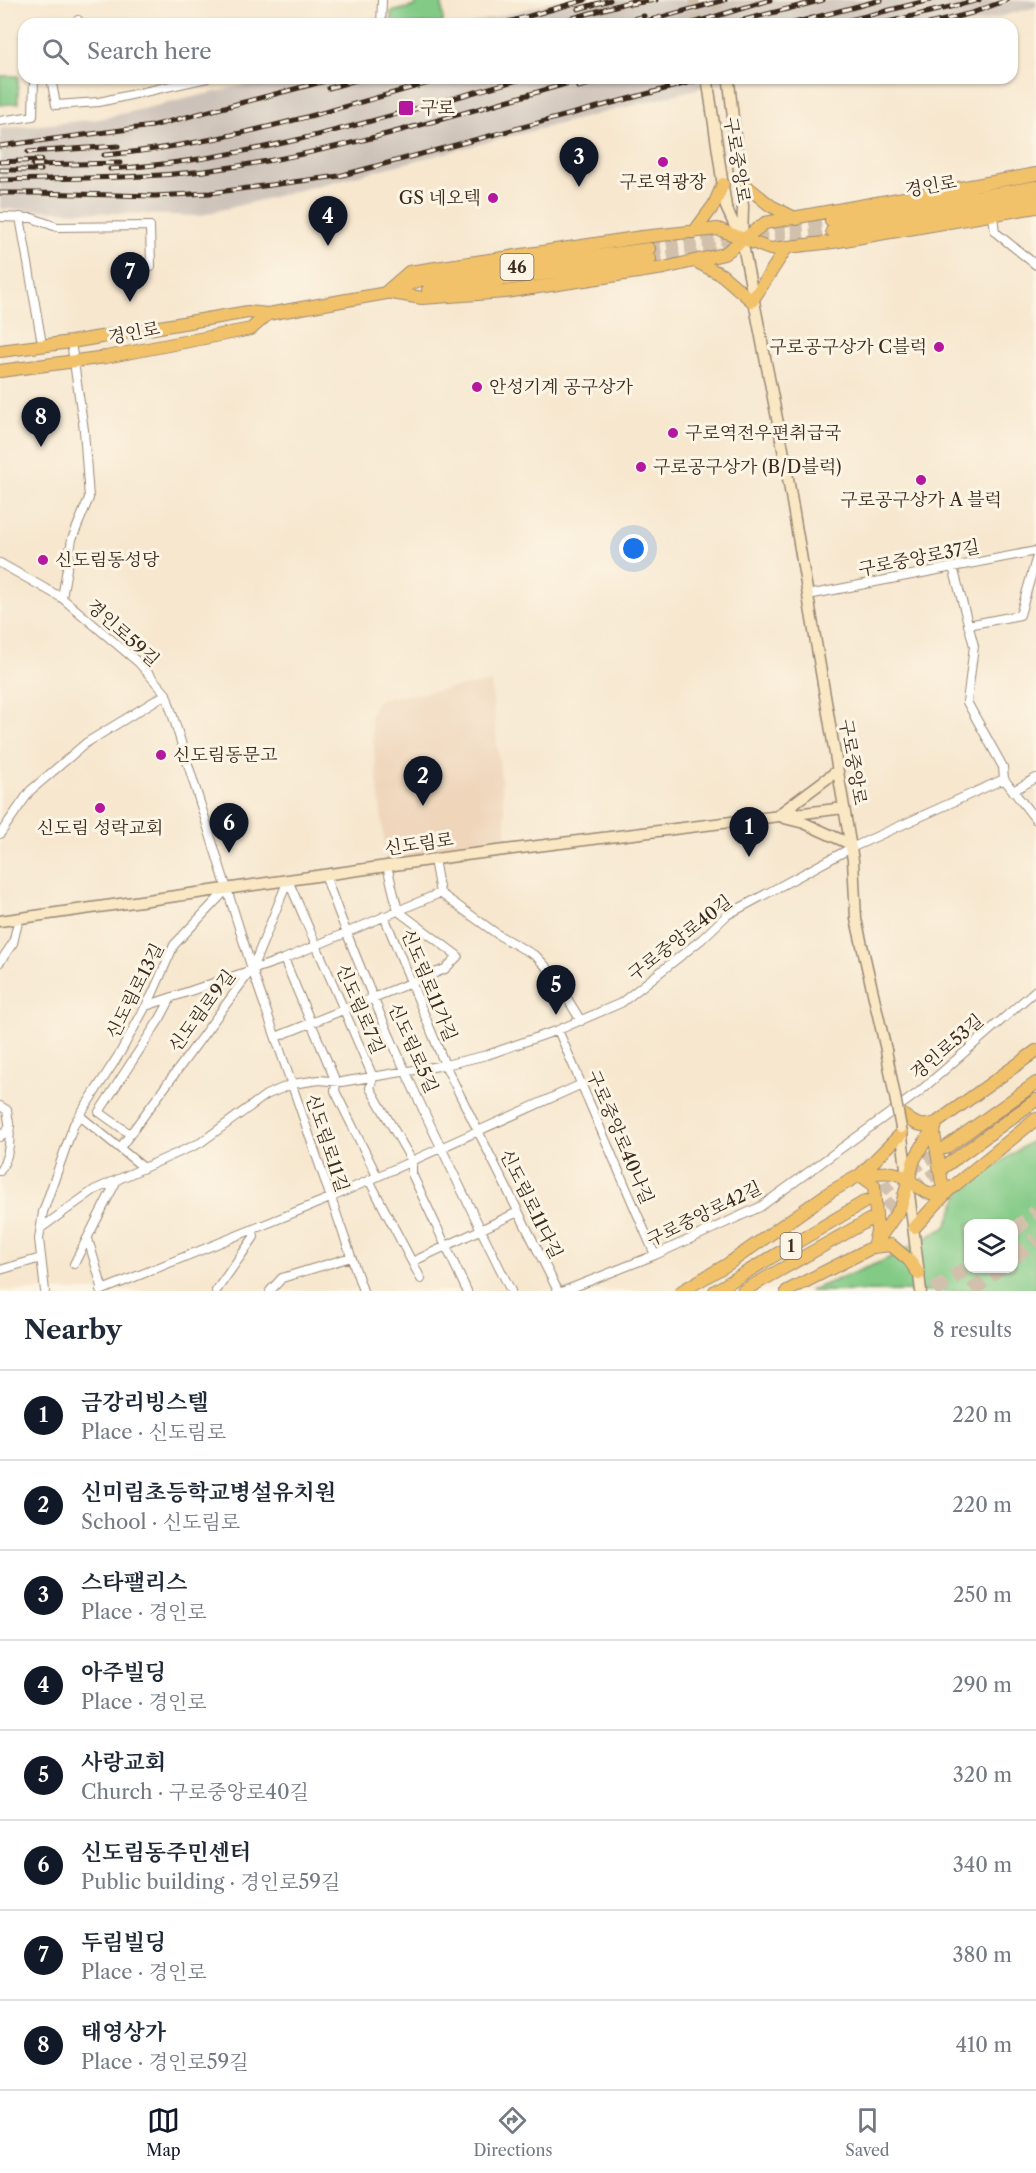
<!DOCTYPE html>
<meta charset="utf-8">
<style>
body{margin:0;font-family:"Libre Caslon Text","Noto Serif KR",serif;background:#f2f2f3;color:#1f2937}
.controls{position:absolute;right:18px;bottom:18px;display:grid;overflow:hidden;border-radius:12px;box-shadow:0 2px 4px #0004}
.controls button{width:54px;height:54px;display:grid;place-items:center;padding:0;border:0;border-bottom:2px solid #e0e1e3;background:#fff;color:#1f2937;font:30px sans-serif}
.you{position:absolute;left:634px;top:549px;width:21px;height:21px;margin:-15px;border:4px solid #fff;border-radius:50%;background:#1a73e8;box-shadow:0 0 0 9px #1a73e833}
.badge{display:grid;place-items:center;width:39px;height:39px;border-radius:50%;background:#111827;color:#fff;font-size:20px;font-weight:700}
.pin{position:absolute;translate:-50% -50px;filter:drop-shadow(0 2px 3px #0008)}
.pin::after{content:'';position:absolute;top:32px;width:21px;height:18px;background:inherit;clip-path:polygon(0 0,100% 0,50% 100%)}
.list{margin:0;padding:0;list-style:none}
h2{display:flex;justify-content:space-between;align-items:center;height:78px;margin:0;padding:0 24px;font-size:26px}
h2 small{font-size:20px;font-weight:400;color:#747a83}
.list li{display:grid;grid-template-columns:39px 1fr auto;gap:18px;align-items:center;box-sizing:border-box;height:90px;padding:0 24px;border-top:2px solid #e0e1e3}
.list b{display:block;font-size:22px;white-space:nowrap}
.list p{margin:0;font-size:20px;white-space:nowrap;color:#747a83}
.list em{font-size:20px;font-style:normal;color:#747a83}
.icon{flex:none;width:33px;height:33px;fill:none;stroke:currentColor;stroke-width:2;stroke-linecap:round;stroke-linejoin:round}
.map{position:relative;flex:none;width:1036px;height:1291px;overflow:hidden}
.search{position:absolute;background:#fff;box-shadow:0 2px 4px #0004;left:18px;right:18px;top:18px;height:66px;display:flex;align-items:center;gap:15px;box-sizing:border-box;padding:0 21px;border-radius:18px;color:#747a83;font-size:22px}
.sheet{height:798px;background:#fff}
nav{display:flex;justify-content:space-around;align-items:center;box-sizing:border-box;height:84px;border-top:2px solid #e0e1e3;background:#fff;font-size:16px;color:#747a83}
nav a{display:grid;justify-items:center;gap:3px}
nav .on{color:#111827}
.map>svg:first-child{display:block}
.built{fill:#efd6bb}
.industrial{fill:#cdc2b9}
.green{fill:#82ca86;stroke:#5e7a52;stroke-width:1.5;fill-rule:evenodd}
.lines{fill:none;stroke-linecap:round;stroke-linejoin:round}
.secondary-tunnel{stroke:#d1c1ac;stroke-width:10;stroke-dasharray:10 5;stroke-linecap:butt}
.primary-tunnel{stroke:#d1c1ac;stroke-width:12;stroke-dasharray:12 6;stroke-linecap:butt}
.highway-tunnel{stroke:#d1c1ac;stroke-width:15;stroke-dasharray:15 8;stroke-linecap:butt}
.street-casing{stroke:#998876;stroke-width:10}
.secondary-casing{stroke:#998876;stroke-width:13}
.primary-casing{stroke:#998876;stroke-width:14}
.street{stroke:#fff;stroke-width:8}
.secondary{stroke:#fae7c3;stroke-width:10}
.primary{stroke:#f2c26a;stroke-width:12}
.rail-casing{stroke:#3b2a1e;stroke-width:5}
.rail{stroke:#fcf5e5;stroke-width:3;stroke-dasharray:9;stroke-linecap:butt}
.secondary-bridge-casing{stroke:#998876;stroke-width:13;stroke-linecap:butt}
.secondary-bridge{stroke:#fae7c3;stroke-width:10}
.poi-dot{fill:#b5179e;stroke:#fcf5e5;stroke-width:2}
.labels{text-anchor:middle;stroke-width:6;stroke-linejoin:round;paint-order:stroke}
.shield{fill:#fcf5e5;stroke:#75675a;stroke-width:1.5}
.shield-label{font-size:16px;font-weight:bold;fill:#3b2a1e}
.poi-label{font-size:18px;fill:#3b2a1e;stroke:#fcf5e5;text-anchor:start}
.street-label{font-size:18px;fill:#3b2a1e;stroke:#fcf5e5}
</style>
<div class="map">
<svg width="1036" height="1291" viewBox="0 0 1036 1291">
<rect width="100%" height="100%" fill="#fcf5e5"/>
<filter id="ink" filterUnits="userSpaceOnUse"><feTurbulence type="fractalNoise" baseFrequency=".0167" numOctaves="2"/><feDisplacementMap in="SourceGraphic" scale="12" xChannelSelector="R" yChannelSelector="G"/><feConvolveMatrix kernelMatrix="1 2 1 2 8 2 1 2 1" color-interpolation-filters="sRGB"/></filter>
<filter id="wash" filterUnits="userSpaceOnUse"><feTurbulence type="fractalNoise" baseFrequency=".008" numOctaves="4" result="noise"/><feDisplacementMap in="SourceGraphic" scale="24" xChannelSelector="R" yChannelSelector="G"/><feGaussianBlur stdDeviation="1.35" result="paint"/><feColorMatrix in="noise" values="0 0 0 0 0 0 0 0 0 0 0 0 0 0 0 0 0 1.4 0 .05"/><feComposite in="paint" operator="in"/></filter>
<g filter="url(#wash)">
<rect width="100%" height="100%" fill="#f7e7cf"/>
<!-- built -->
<path class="built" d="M 491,682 L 508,849 L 387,866 L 370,715 L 377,700 Z"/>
<!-- industrial -->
<path class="industrial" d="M 559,0 L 1036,0 L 1036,7 L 972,24 L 469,24 Z
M 274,78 L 739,78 L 198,216 L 0,209 L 0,129 L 100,119 Z"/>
<!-- green -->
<path class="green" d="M 418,0 L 442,0 L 443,24 L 392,24 L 391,12 L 415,6 Z
M 0,76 L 18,76 L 18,103 L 0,105 Z
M 1036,1138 L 1036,1291 L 809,1291 L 885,1260 L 946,1227 L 962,1188 ZM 968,1224 L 1014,1224 L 1014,1268 L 968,1268 Z"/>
</g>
<g filter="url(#ink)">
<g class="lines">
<!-- secondary-tunnel -->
<path class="secondary-tunnel" d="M 694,0 L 698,24
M 716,0 L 720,24"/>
<!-- primary-tunnel -->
<path class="primary-tunnel" d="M 649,249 L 831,221
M 650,259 L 832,231
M 867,1201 L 944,1148
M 870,1219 L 944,1167"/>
<!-- highway-tunnel -->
<path class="highway-tunnel" d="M 1014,1230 L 1036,1212
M 1014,1257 L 1036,1239
M 934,1291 L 968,1267
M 972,1291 L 999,1268"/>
<defs>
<path id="street" d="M 71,24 L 78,20
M 381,24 L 382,1
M 51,78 L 56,105 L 99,102 L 207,78
M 0,121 L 33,116 L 34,78
M 993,216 L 995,232 L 1036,265
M 0,217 L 32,218 L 57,227 L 150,226 L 151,267
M 20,217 L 42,344
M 71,342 L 84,430 L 89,498 L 72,539 L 62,598 L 139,663 L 166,694 L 252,969 L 363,1291
M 0,563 L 62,598
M 808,595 L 1036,551
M 968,625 L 1020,615 L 1036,559
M 1004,779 L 1036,820
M 1013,791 L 1036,778
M 0,834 L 30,791 L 86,743 L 166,694
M 434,859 L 440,893 L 500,936 L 536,956 L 551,972 L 581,1021
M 325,875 C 376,1018 444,1155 511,1291
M 288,880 L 373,1077 L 370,1088 L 412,1161 L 412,1174 L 467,1291
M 384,916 L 445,1065 L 558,1291
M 284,959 L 336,1082 L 335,1091 L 377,1176
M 0,962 L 13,943 L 19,918
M 146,1006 L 284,959 L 440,893
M 558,1030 L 655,1255
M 276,1037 L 445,969 L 458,956 L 398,911 L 387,866
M 0,1106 L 7,1110 C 11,1130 12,1153 0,1171
M 80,1116 L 144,1168
M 130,1134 L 99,1112 L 161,1017 L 171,998
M 0,1137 L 10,1127
M 120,1148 L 252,969 L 288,880
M 369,1180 L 421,1279
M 41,1228 L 94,1190 L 200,1143 L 266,1095 L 292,1084 L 319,1080 L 341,1082 L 445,1065 L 487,1055 L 558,1030 L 621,1003 L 702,939 L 727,915 L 851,848 L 1004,779 L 1003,767 L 967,702 L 974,646 L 953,567
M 88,1239 L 103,1290
M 412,1262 L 518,1212
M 74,1264 L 117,1180
M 0,1270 L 41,1258
M 45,1291 L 39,1239 L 43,1212 L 74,1124 L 120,1053 L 152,995 L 174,945 L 227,889
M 100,1291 L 330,1198 L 582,1084
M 216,1291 L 254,1237 L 253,1229
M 270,1291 L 282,1278 L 351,1257
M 564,1291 L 655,1255 L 760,1207 L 919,1092 L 1036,990"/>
<path id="secondary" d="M 729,82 L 743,206 L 742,240 L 783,449 L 853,860 L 856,919 L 886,1050
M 708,83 L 726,207 L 740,237
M 778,815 L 837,771
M 784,818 L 804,823 L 850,844
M 0,921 L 457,856 L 844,808
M 901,1128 L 921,1291"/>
<path id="primary" d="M 740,181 L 771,206 L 797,219
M 831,221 L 1036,187
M 832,231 L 1036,198
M 694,232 L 714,205 L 723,184
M 695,261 L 722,275 L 752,301 L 787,247
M 393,290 L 420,280 L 649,249
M 428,290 L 650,259
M 386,292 L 422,298 L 505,292 L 664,268 L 724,254 L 765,223 L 1036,174
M 386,292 L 409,272 L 642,237 L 718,229 L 770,249 L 833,242 L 1036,207
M 0,351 L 71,342 L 248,312 L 268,314 L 392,292
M 0,371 L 106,357 L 251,329 L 268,314
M 898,1111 C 912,1122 919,1129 936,1123
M 936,1124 L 934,1133 L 942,1184 L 949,1190
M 945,1148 L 1036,1083
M 944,1167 L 1036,1100
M 860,1175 L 874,1185 L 877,1231 L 873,1247 L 891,1245 L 909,1260 L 919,1274
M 860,1175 C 870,1174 883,1171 893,1173 C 919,1177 916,1202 949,1190
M 915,1227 L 949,1190 L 1036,1119
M 682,1291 L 728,1264 L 830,1192 L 860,1175 L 902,1133
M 715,1291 L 866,1201
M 743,1291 L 869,1220
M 787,1291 L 873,1247 L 901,1207 L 914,1160 L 936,1123 L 1036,1051"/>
</defs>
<!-- street casing -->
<use href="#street" class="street-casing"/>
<!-- secondary casing -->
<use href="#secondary" class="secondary-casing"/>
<!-- primary casing -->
<use href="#primary" class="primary-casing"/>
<!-- street -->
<use href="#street" class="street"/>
<!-- secondary -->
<use href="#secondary" class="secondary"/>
<!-- primary -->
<use href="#primary" class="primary"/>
<defs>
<path id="rail" d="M 630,4 L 656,0
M 578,9 L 610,0
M 501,24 L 585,0
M 552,24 L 636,0
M 615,24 L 644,16
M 636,24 L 725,0
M 690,24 L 770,0
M 728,24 L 823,0
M 790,24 L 881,0
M 834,24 L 930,0
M 880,24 L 979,0
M 929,24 L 972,13 L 1007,0
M 578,87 L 612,78
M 329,88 L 363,78
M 0,146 L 152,126 L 337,78
M 28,152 L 118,146
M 104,155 C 221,145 333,110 446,78
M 0,162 L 41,160
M 33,165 L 120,163
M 110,169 C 253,160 388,116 525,78
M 0,170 L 41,170
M 0,180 C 68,178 136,179 204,171 C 335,154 461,113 587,78
M 0,193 L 41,193
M 34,193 L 155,196 L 210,193 L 339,176 L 706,78"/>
</defs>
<!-- rail casing -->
<use href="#rail" class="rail-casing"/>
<!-- rail -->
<use href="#rail" class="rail"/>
<defs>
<path id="secondary-bridge" d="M 886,1050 L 901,1128"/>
</defs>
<!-- secondary-bridge casing -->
<use href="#secondary-bridge" class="secondary-bridge-casing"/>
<!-- secondary-bridge -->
<use href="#secondary-bridge" class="secondary-bridge"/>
</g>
</g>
<!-- markers -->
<g class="poi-dot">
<rect x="398" y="100" width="16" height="16" rx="3"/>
<circle cx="663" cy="162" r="6"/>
<circle cx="493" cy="198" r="6"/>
<circle cx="939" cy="347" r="6"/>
<circle cx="477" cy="387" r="6"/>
<circle cx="673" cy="433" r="6"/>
<circle cx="641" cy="467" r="6"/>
<circle cx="921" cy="480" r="6"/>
<circle cx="43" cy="560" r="6"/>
<circle cx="161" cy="755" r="6"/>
<circle cx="100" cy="808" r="6"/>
</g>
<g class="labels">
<!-- shield labels -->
<g class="shield">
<rect x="500.5" y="254" width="33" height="26" rx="4.5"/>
<rect x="780.5" y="1233" width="21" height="26" rx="4.5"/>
</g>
<g class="shield-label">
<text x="517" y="273">46</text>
<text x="791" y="1252">1</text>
</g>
<!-- poi labels -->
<g class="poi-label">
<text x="420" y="114">구로</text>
<text x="663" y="188" text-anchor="middle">구로역광장</text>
<text x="481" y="204" text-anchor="end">GS 네오텍</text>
<text x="927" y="353" text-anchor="end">구로공구상가 C블럭</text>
<text x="489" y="393">안성기계 공구상가</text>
<text x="685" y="439">구로역전우편취급국</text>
<text x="653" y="473">구로공구상가 (B/D블럭)</text>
<text x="921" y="506" text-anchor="middle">구로공구상가 A 블럭</text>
<text x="55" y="566">신도림동성당</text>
<text x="173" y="761">신도림동문고</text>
<text x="100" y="834" text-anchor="middle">신도림 성락교회</text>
</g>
<!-- street labels -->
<g class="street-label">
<text transform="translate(737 160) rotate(81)" y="6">구로중앙로</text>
<text transform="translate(931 186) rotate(-10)" y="6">경인로</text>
<text transform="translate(134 333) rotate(-11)" y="6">경인로</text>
<text transform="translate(919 558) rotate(-11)" y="6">구로중앙로37길</text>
<text transform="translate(123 633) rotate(42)" y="6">경인로59길</text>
<text transform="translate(853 762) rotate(80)" y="6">구로중앙로</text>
<text transform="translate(419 844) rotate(-8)" y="6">신도림로</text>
<text transform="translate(680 938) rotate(-38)" y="6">구로중앙로40길</text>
<text transform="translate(429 985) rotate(68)" y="6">신도림로11가길</text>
<text transform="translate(135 991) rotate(-63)" y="6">신도림로13길</text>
<text transform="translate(360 1009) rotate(67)" y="6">신도림로7길</text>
<text transform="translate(202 1011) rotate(-53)" y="6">신도림로9길</text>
<text transform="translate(947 1047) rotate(-41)" y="6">경인로53길</text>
<text transform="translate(413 1048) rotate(66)" y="6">신도림로5길</text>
<text transform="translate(620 1137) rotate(67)" y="6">구로중앙로40나길</text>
<text transform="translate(327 1143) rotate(72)" y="6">신도림로11길</text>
<text transform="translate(531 1204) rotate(64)" y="6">신도림로11다길</text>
<text transform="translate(704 1214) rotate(-26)" y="6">구로중앙로42길</text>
</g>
</g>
</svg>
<div class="controls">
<button><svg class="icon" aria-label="layers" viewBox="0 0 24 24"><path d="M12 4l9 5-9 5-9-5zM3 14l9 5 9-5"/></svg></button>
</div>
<div class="you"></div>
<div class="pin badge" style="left:749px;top:857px">1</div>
<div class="pin badge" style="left:423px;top:806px">2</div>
<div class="pin badge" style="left:579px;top:187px">3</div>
<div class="pin badge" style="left:328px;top:246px">4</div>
<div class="pin badge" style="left:556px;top:1015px">5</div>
<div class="pin badge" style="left:229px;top:853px">6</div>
<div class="pin badge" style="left:130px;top:302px">7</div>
<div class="pin badge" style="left:41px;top:447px">8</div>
<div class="search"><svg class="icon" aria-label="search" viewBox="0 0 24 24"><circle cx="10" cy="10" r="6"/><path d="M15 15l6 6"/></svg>Search here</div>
</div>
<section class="sheet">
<h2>Nearby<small>8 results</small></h2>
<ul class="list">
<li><span class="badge">1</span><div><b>금강리빙스텔</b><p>Place · 신도림로</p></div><em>220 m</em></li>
<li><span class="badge">2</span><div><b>신미림초등학교병설유치원</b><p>School · 신도림로</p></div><em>220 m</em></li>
<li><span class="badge">3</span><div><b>스타팰리스</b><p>Place · 경인로</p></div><em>250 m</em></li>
<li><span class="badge">4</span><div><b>아주빌딩</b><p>Place · 경인로</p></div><em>290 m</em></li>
<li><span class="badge">5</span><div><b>사랑교회</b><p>Church · 구로중앙로40길</p></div><em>320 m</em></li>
<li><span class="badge">6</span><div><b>신도림동주민센터</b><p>Public building · 경인로59길</p></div><em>340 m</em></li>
<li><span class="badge">7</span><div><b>두림빌딩</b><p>Place · 경인로</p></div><em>380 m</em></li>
<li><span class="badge">8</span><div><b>태영상가</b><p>Place · 경인로59길</p></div><em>410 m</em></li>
</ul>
</section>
<nav>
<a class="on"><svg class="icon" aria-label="map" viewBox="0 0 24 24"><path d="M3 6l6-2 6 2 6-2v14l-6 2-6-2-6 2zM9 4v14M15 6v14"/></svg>Map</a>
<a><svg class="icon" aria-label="directions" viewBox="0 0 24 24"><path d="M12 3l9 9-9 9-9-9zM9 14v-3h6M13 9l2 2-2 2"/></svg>Directions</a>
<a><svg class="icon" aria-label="saved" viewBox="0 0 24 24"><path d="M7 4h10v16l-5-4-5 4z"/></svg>Saved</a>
</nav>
